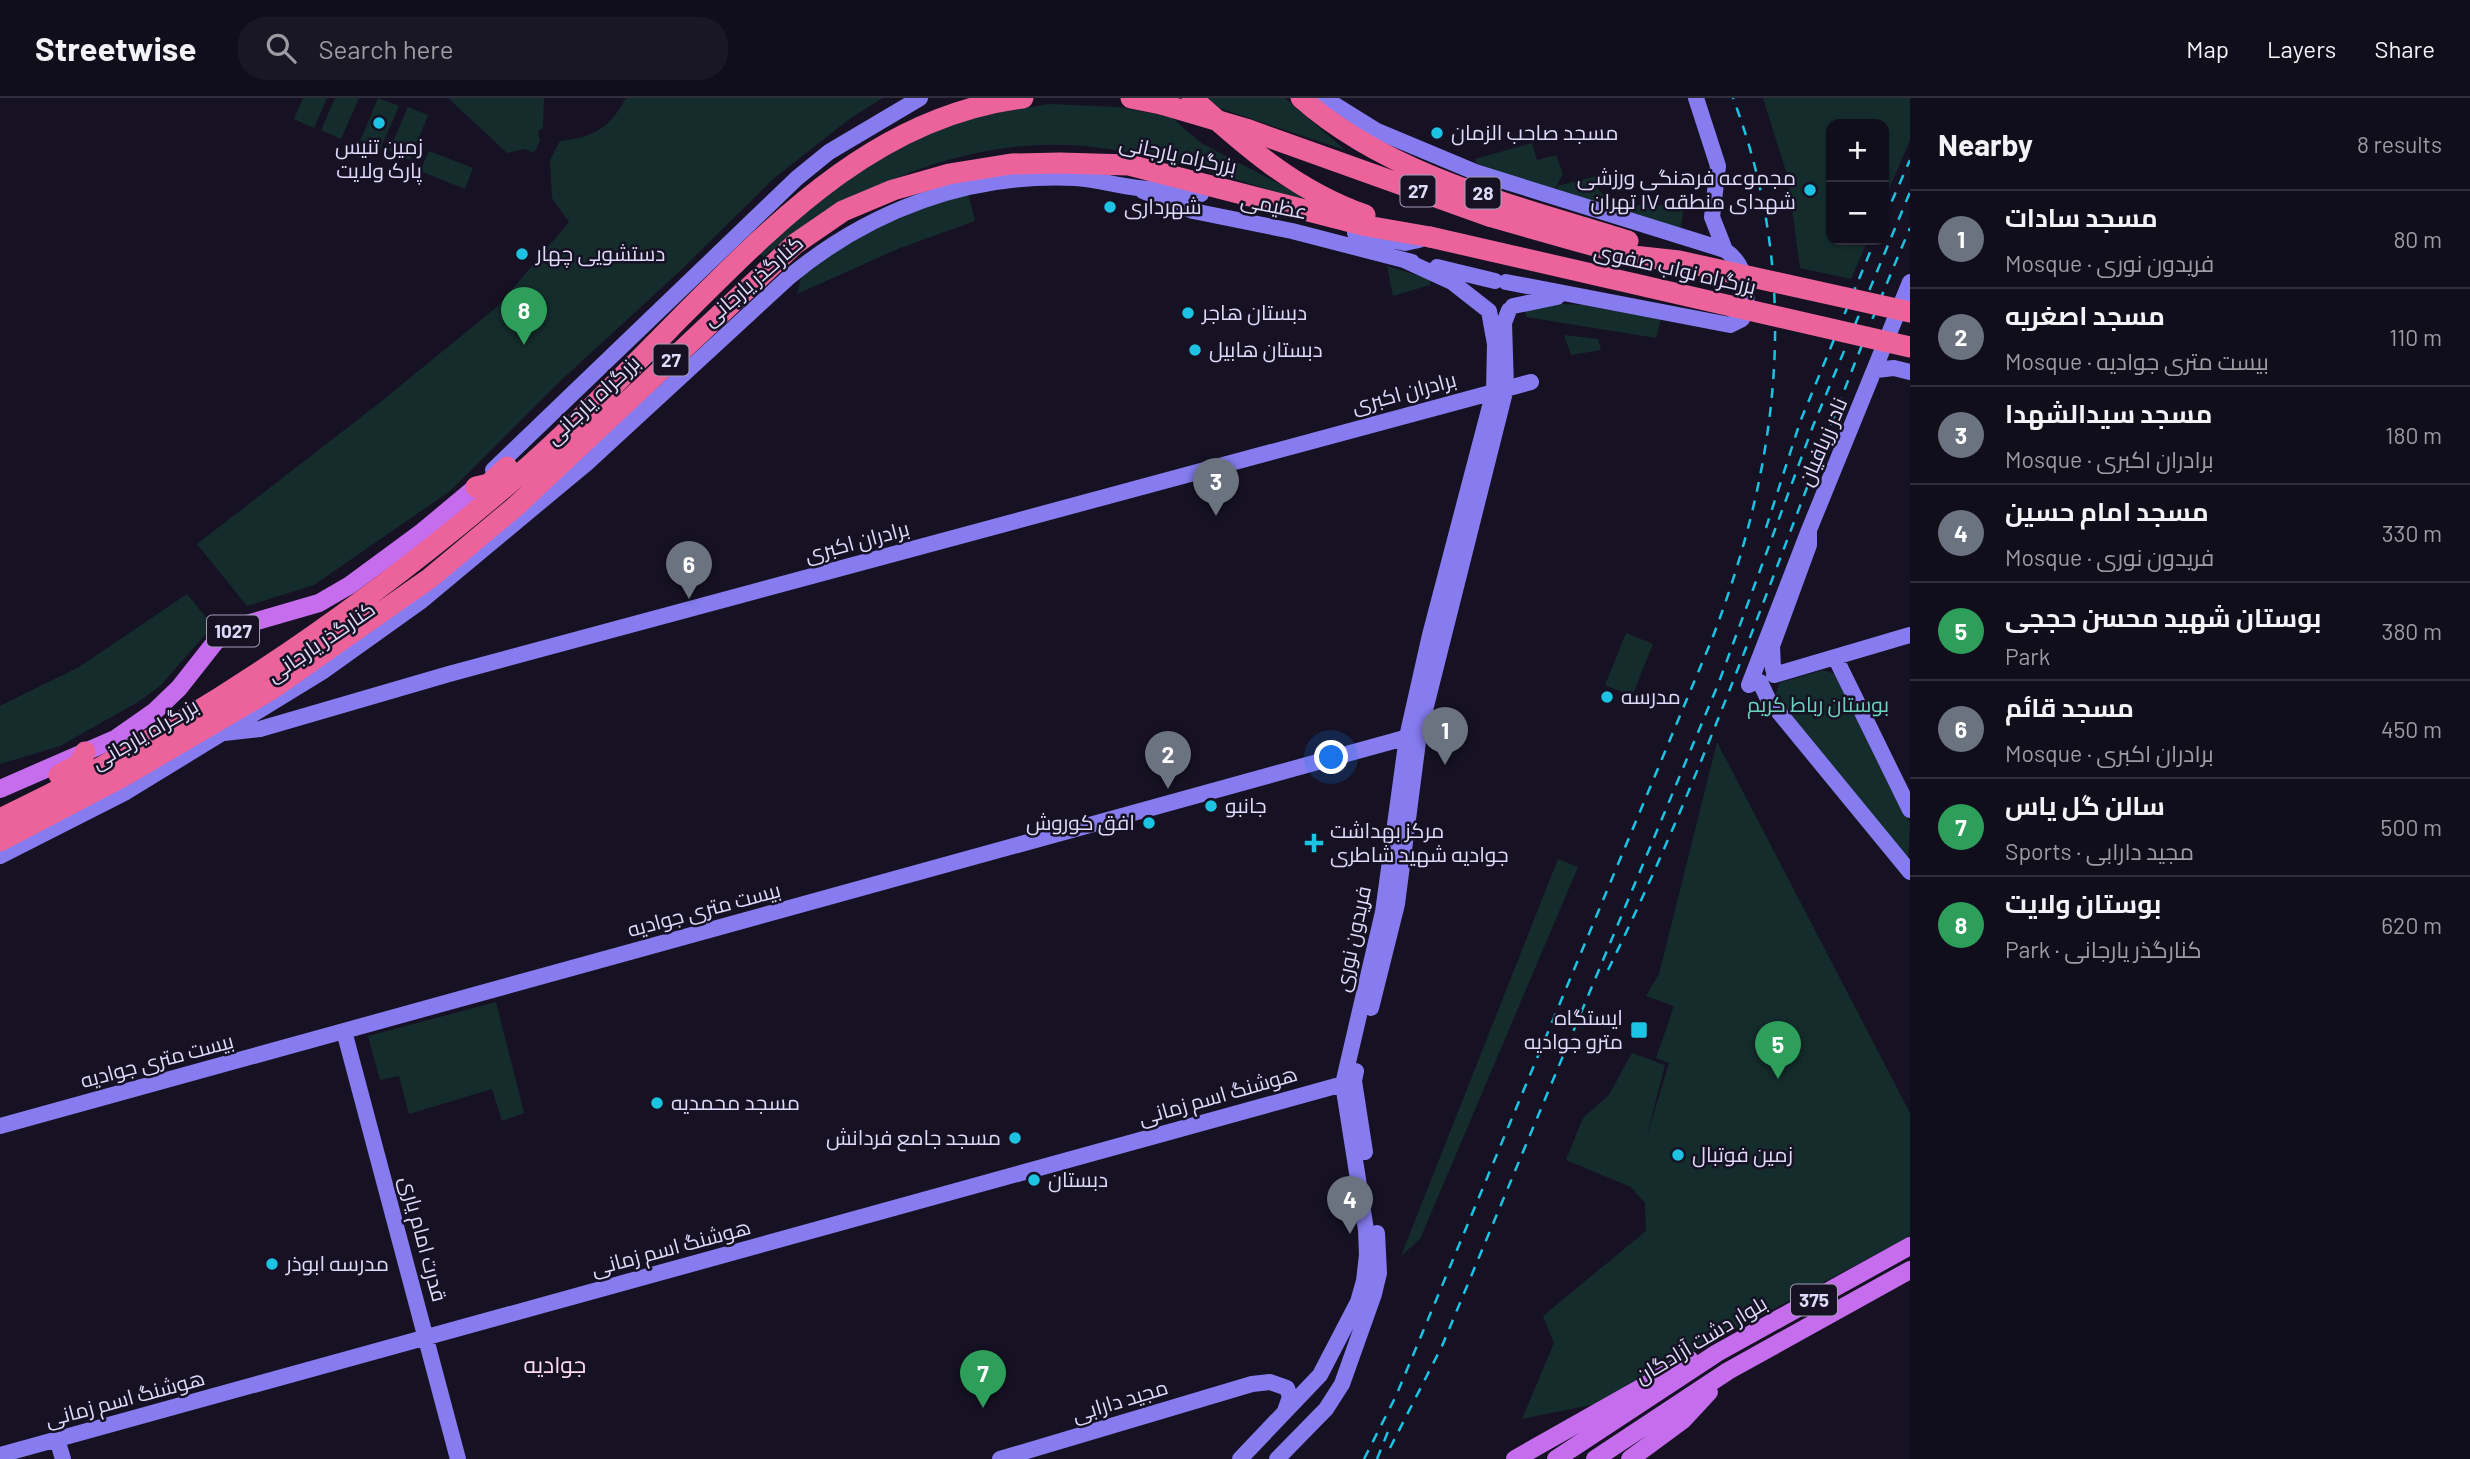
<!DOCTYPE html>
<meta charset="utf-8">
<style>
body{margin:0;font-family:Barlow,Cairo,sans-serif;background:#191724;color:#f1f3f6}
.controls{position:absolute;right:21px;top:21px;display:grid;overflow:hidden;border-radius:14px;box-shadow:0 2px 5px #0004}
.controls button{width:63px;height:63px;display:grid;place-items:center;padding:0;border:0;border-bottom:2px solid #302e3a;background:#100e1b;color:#f1f3f6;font:35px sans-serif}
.you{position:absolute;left:1332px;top:660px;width:24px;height:24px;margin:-18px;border:5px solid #fff;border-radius:50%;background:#1a73e8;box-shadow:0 0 0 10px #1a73e833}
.badge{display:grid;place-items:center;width:46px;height:46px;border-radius:50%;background:#0f766e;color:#fff;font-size:23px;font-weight:700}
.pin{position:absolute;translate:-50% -58px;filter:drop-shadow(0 2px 4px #0008)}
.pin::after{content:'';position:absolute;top:37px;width:24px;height:21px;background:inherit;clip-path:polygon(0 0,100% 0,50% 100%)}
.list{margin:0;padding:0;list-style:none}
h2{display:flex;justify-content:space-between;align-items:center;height:91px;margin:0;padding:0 28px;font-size:30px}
h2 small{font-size:23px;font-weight:400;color:#9c9ca3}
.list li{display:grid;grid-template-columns:46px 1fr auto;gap:21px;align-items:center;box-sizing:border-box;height:98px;padding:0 28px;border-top:2px solid #302e3a}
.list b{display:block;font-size:26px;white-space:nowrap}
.list p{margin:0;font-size:23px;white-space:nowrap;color:#9c9ca3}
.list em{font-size:23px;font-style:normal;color:#9c9ca3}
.icon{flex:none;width:38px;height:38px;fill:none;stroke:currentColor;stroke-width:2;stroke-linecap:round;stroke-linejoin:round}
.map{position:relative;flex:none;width:1910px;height:1361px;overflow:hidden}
header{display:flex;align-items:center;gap:42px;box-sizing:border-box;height:98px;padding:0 35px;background:#100e1b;border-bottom:2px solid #302e3a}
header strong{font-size:33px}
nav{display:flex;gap:38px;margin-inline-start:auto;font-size:24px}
.search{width:490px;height:63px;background:#191724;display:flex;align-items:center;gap:18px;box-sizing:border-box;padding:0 24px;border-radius:28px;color:#9c9ca3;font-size:26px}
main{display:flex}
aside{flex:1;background:#100e1b}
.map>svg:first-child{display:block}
.green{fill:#152c2d}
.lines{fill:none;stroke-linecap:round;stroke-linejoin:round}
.secondary{stroke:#867cef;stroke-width:16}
.primary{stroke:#c56ded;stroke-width:18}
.highway{stroke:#ec639c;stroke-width:21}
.rail{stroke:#1cc3e3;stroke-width:2.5;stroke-dasharray:10 9;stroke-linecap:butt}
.highway-bridge{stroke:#ec639c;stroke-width:21}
.poi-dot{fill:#1cc3e3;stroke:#161224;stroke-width:2.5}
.labels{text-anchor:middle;stroke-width:5;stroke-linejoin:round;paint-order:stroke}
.shield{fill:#161224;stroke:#a39dba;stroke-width:2}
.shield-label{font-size:19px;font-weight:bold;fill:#dfd9fa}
.poi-label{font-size:21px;fill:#dfd9fa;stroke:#161224;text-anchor:start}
.street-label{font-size:21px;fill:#dfd9fa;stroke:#161224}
.park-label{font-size:21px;fill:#6dd2bf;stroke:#161224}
.neighbourhood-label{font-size:23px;fill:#fbdbed;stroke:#161224}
</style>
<header>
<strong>Streetwise</strong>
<div class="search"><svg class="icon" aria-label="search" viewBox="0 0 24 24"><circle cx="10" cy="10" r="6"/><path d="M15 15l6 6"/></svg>Search here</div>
<nav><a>Map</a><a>Layers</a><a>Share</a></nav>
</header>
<main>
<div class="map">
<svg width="1910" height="1361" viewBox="0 0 1910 1361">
<rect width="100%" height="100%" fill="#161224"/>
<!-- green -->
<path class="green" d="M 303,0 L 327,0 L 314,30 L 294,21 Z
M 335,0 L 359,0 L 341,41 L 321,32 Z
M 378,0 L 399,8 L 380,52 L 360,43 Z
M 448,0 L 544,0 L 543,30 L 538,33 L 540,43 L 534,55 L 525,51 L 507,55 Z
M 626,0 L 883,0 L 852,19 L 773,81 L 681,172 L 556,287 L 450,393 L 314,487 L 247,508 L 197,446 L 378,306 L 498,208 L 569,124 L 552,100 L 550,62 L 560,43 C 594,39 609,31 626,0 Z
M 1206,0 L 1285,0 L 1345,52 L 1213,8 Z
M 1763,0 L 1910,0 L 1910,42 L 1884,103 L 1884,26 L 1831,26 L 1831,142 L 1868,142 L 1851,181 L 1800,170 L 1788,80 Z
M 1048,6 L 1119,9 L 1171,19 L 1201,45 L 1320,107 C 1250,86 1181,63 1109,51 C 984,31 860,83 763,159 L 757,153 L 879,57 L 964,21 Z
M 408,9 L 428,17 L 410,62 L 389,53 Z
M 1532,45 L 1537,62 L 1556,57 L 1563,76 L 1553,94 L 1476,65 L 1475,61 Z
M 429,53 L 473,70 L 465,91 L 420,73 Z
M 1597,78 L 1596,88 L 1608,104 L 1622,112 L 1639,107 L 1684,107 L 1681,130 L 1558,95 L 1557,88 Z
M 968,95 L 975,123 L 900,150 L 797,196 C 799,190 800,182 803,175 C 816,147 937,105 968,95 Z
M 1387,168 L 1430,181 L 1430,187 L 1393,198 Z
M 1540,205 L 1584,207 L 1661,221 L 1656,240 L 1526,219 L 1525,212 Z
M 1564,237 L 1598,241 L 1601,252 L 1571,257 Z
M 187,496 L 213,528 L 160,588 L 138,604 L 60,648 L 0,666 L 0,608 L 79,569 Z
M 1626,535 L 1653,546 L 1632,598 L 1605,587 Z
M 1823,572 L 1838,577 L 1910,725 L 1908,761 L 1774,604 L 1779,585 Z
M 1717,644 L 1910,1015 L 1910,1138 L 1596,1306 L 1522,1321 L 1554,1245 L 1543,1218 L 1646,1133 L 1645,1105 L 1631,1089 L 1566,1062 L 1583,1020 L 1609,997 L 1632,955 L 1665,967 L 1646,1041 L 1669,965 L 1656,960 L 1674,908 L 1646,898 L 1659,876 Z
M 1558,761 L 1578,769 L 1420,1141 L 1401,1158 Z
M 496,904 L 524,1015 L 502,1023 L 492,991 L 409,1016 L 399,978 L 380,982 L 368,938 Z"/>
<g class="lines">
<!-- secondary -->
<path class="secondary" d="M 1324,0 L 1377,33 L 1475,74 L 1725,152 C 1747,167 1751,198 1742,221 L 1730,227 L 1506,184
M 1696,0 L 1718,68 L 1712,119 L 1725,152
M 1143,93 L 1193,113 L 1292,133 L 1412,164
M 1355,135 L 1405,145 L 1419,142
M 1437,169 L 1495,183
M 1513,208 L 1557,199
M 1876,272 L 1894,270 L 1910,274
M 493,372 L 797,80 L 829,54 L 920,0
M 1809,432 L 1910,184
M 1835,559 L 1910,712
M 1774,577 L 1910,537
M 1760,584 L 1768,601 L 1910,774
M 1749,587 L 1809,432 L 1809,447 L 1772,548 L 1773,571
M 224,635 L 260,631 L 449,576 L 1531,284
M 0,758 L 126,694 L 322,574 L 420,504 L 587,365 L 789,179 C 870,112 969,75 1075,80 C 1096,81 1117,88 1138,90 C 1160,93 1179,91 1201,96
M 1371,910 L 1397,806 L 1419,636 L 1506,290 L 1504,225 L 1509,212
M 344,933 L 458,1361
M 1356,973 L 1354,983 L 1365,1054
M 0,1028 L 1419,636
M 57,1341 L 63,1361
M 0,1357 L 1354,983
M 1000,1361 L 1252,1286 L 1270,1284 L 1287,1290 L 1290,1299 L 1285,1313
M 1240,1361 L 1320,1277 L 1358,1204 L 1364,1183 L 1367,1157 L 1366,1132 L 1343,986 L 1383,814 L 1407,639 L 1430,537 L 1494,293 L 1495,246 L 1489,213 L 1452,184 L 1404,162
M 1277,1361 L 1326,1311 L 1342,1286 L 1374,1196 L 1379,1175 L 1377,1135"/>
<!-- primary -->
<path class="primary" d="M 0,691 L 115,641 L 155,613 L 179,590 L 216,543 L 240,528 L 319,505 L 350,487 L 422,434 L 476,389
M 1515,1361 L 1690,1262
M 1556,1361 L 1717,1255 L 1910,1148
M 1595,1361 L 1728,1273 L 1910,1172
M 1630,1361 L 1683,1322 L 1709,1294"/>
<!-- highway -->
<path class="highway" d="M 1131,0 L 1161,6
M 1192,0 C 1245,48 1296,93 1365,117
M 476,389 L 489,386 L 507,369
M 59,677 L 80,666 L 85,654
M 0,721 C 180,635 347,523 499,394 C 563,340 623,278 682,218 C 779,121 880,17 1023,0
M 0,743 L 122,679 L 272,591 L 430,480 L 515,409 L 795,146 L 843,113 L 893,92 L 949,76 L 1011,66 L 1060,65 L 1129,67 L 1367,128 L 1430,139"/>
<!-- rail -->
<path class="rail" d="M 1884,121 L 1910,62
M 1766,430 L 1800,324 L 1875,142
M 1608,872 C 1726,632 1805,376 1910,130
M 1390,1350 L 1442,1248 L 1719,584 L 1813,328 L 1910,94
M 1364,1361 L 1396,1298 L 1712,541 C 1780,364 1802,181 1733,0
M 1377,1361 L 1389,1331"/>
<!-- highway-bridge -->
<path class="highway-bridge" d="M 1301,0 C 1390,79 1517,108 1628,143
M 1161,6 L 1246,31 L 1492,119 L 1580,144 L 1633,158 L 1679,163 L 1910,214
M 1430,139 L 1910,249"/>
</g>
<!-- markers -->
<g class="poi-dot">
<circle cx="379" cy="25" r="7"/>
<circle cx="1437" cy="35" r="7"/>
<circle cx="1810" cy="92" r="7"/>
<circle cx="1110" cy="109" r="7"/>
<circle cx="522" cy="156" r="7"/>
<circle cx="1188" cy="215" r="7"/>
<circle cx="1195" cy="252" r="7"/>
<circle cx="1607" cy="599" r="7"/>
<circle cx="1211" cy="708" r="7"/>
<circle cx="1149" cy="725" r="7"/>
<path d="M1310.5 734.5h7v7h7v7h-7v7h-7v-7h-7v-7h7z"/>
<rect x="1630" y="923" width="18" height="18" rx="3.5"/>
<circle cx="657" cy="1005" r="7"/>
<circle cx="1015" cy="1040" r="7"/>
<circle cx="1678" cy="1057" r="7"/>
<circle cx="1034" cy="1082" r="7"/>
<circle cx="272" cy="1166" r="7"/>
</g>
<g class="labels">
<!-- shield labels -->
<g class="shield">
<rect x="1400.5" y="77.5" width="35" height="31" rx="5"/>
<rect x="1465.5" y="79.5" width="35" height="31" rx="5"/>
<rect x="653.5" y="246.5" width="35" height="31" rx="5"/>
<rect x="207" y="517.5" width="52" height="31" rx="5"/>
<rect x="1791" y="1186.5" width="46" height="31" rx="5"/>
</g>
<g class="shield-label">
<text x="1418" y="100">27</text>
<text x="1483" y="102">28</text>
<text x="671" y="269">27</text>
<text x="233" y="540">1027</text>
<text x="1814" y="1209">375</text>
</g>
<!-- poi labels -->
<g class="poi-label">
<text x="1451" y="42">مسجد صاحب الزمان</text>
<text x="379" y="56" text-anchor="middle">زمین تنیس<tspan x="379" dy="24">پارک ولایت</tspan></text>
<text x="1796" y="87" text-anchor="end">مجموعه فرهنگی ورزشی<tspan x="1796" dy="24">شهدای منطقه ۱۷ تهران</tspan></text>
<text x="1124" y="116">شهرداری</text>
<text x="536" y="163">دستشویی چهار</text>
<text x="1202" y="222">دبستان هاجر</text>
<text x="1209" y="259">دبستان هابیل</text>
<text x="1621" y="606">مدرسه</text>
<text x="1225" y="715">جانبو</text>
<text x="1135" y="732" text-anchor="end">افق کوروش</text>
<text x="1330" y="740">مرکز بهداشت<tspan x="1330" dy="24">جوادیه شهید شاطری</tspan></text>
<text x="1623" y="927" text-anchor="end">ایستگاه<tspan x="1623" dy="24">مترو جوادیه</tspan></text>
<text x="671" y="1012">مسجد محمدیه</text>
<text x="1001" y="1047" text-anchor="end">مسجد جامع فردانش</text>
<text x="1692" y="1064">زمین فوتبال</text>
<text x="1048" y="1089">دبستان</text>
<text x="286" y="1173">مدرسه ابوذر</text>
</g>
<!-- street labels -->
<g class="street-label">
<text transform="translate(1178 57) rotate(12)" y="7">بزرگراه یارجانی</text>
<text transform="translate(1274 108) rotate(11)" y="7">عظیمی</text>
<text transform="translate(1675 171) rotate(13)" y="7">بزرگراه نواب صفوی</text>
<text transform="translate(753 183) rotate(-41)" y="7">کنارگذر یارجانی</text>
<text transform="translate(1404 295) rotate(-15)" y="7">برادران اکبری</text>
<text transform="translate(593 302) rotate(-43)" y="7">بزرگراه یارجانی</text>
<text transform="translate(1823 344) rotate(-67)" y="7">نادر زربافیان</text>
<text transform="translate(857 444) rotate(-15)" y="7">برادران اکبری</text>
<text transform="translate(321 544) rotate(-34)" y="7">کنارگذر یارجانی</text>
<text transform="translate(145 636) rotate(-30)" y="7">بزرگراه یارجانی</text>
<text transform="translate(704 812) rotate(-15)" y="7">بیست متری جوادیه</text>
<text transform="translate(1353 841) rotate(-78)" y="7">فریدون نوری</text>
<text transform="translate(157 963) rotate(-15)" y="7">بیست متری جوادیه</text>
<text transform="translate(1218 998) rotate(-16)" y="7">هوشنگ اسم زمانی</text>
<text transform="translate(423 1141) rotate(75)" y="7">قدرت امام یاری</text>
<text transform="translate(671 1150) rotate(-15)" y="7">هوشنگ اسم زمانی</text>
<text transform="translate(1701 1242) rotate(-31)" y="7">بلوار دشت آزادگان</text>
<text transform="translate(125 1301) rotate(-15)" y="7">هوشنگ اسم زمانی</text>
<text transform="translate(1120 1303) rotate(-17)" y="7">مجید دارابی</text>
</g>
<!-- park labels -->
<g class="park-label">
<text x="1818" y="614">بوستان رباط کریم</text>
</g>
<!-- neighbourhood labels -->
<g class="neighbourhood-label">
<text x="555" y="1275">جوادیه</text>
</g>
</g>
</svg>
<div class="controls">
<button>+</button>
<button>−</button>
</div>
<div class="you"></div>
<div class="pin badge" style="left:1445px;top:667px;background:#6b7280">1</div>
<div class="pin badge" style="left:1168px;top:691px;background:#6b7280">2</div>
<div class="pin badge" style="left:1216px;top:418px;background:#6b7280">3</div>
<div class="pin badge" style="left:1350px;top:1136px;background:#6b7280">4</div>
<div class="pin badge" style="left:1778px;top:981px;background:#2e9e5b">5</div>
<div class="pin badge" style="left:689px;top:501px;background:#6b7280">6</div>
<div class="pin badge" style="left:983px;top:1310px;background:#2e9e5b">7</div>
<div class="pin badge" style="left:524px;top:247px;background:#2e9e5b">8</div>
</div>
<aside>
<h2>Nearby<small>8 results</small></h2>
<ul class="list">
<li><span class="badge" style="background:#6b7280">1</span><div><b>مسجد سادات</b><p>Mosque · فریدون نوری</p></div><em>80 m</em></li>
<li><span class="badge" style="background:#6b7280">2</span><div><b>مسجد اصغریه</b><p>Mosque · بیست متری جوادیه</p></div><em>110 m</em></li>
<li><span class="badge" style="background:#6b7280">3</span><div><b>مسجد سیدالشهدا</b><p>Mosque · برادران اکبری</p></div><em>180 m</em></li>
<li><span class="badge" style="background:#6b7280">4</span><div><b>مسجد امام حسین</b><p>Mosque · فریدون نوری</p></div><em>330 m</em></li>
<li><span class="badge" style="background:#2e9e5b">5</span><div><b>بوستان شهید محسن حججی</b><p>Park</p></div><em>380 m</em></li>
<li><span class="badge" style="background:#6b7280">6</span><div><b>مسجد قائم</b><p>Mosque · برادران اکبری</p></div><em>450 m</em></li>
<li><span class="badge" style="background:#2e9e5b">7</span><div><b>سالن گل یاس</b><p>Sports · مجید دارابی</p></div><em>500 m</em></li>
<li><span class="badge" style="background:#2e9e5b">8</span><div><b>بوستان ولایت</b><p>Park · کنارگذر یارجانی</p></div><em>620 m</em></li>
</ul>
</aside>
</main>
